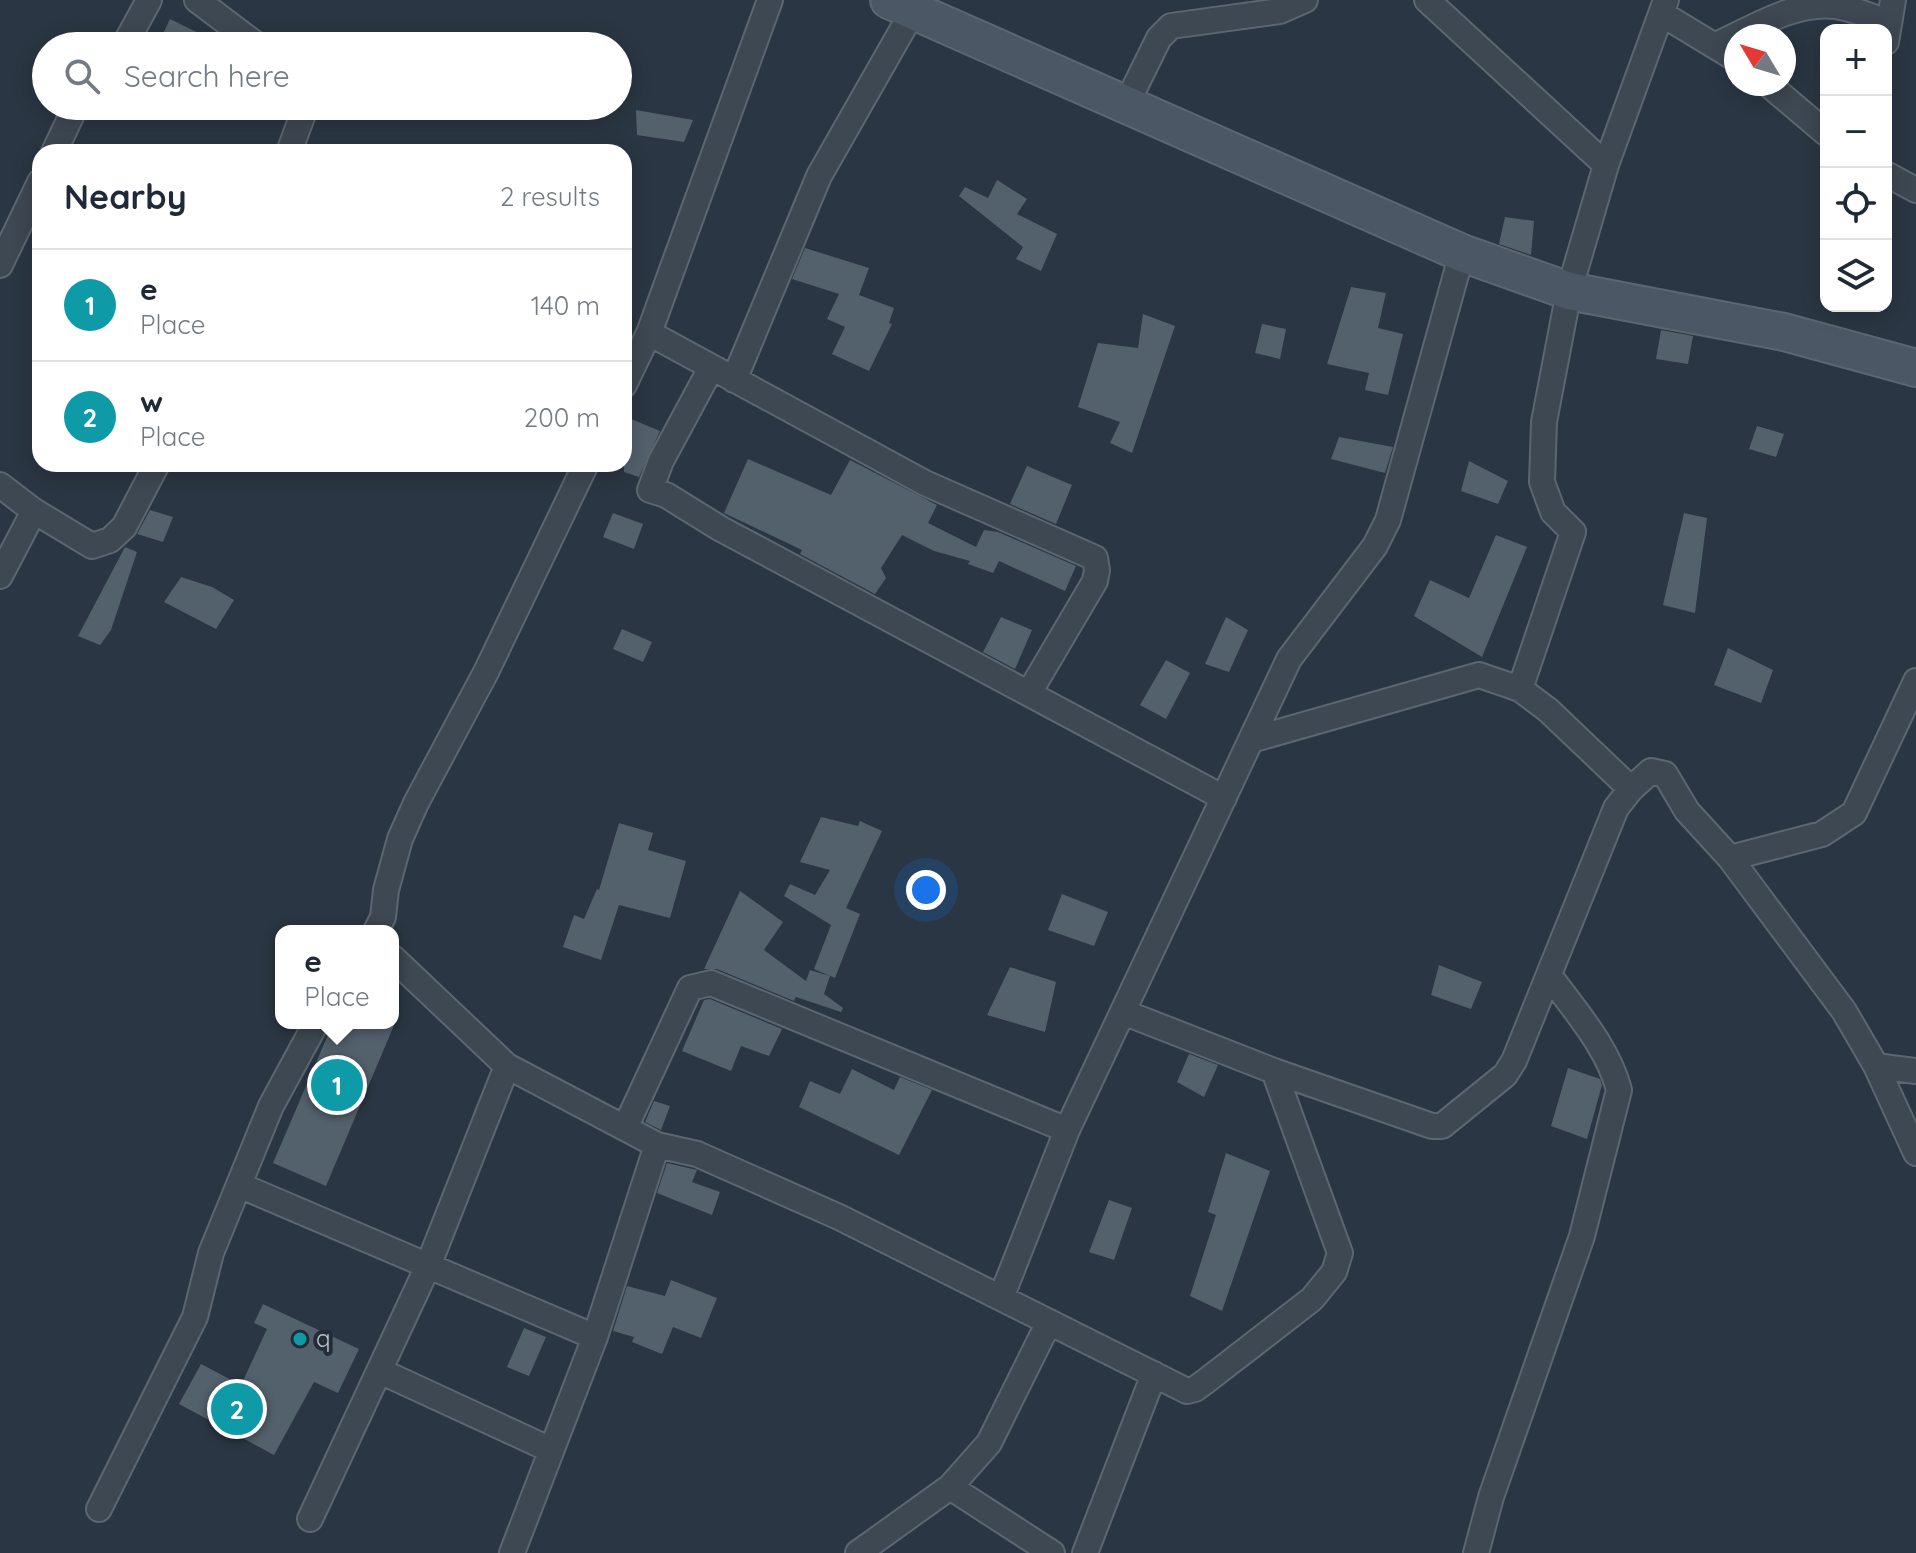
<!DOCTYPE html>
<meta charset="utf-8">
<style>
body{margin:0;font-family:Quicksand,sans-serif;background:#f2f2f3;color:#1f2937}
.controls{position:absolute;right:24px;top:24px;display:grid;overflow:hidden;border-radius:16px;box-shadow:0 4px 20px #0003}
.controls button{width:72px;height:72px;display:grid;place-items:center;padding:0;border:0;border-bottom:2px solid #e0e1e3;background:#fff;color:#1f2937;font:40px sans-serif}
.compass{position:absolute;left:1724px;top:24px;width:72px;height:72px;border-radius:50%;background:#fff;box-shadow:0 4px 20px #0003;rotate:308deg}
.you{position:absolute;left:926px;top:890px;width:28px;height:28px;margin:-20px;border:6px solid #fff;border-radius:50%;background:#1a73e8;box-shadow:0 0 0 12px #1a73e833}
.badge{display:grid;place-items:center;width:52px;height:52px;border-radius:50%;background:#566e8b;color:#fff;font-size:26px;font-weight:700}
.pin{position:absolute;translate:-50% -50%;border:4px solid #fff;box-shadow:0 2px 8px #0006}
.popup{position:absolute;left:275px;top:925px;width:124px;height:104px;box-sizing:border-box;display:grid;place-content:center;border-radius:16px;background:#fff;filter:drop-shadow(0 2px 6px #0005);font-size:26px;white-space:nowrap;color:#747a83}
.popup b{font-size:30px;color:#1f2937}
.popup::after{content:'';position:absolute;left:50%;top:100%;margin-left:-16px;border:16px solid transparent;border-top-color:#fff}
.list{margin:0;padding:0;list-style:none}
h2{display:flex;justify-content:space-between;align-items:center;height:104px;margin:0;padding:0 32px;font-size:34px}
h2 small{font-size:26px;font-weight:400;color:#747a83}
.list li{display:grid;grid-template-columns:52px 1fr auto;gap:24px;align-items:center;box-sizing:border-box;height:112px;padding:0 32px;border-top:2px solid #e0e1e3}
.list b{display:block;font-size:30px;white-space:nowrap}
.list p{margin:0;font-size:26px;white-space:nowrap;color:#747a83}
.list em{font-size:26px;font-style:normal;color:#747a83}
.icon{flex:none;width:44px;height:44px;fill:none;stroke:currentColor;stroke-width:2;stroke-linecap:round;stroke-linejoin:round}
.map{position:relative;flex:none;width:1916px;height:1553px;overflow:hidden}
.search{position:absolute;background:#fff;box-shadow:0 4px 20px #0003;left:32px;top:32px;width:600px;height:88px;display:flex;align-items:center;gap:20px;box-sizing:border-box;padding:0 28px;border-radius:44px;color:#747a83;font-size:30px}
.panel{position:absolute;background:#fff;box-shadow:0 4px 20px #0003;left:32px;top:144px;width:600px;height:328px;border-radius:24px}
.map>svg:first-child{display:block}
.building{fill:#53616d}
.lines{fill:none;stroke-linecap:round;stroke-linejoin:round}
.street-casing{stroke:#5c6670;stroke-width:28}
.secondary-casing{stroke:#5c6670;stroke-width:40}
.street{stroke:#3e4852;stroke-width:24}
.secondary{stroke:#4c5765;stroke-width:36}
.culture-dot{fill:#0f9aa8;stroke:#222d38;stroke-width:3}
.labels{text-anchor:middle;stroke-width:8;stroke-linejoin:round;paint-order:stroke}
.poi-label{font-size:24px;fill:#bbc3cc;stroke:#222d38;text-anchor:start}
</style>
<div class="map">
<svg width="1916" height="1553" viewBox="0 0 1916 1553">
<rect width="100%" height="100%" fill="#2a3643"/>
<!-- building -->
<path class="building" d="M 170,19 L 225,46 L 157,46 Z
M 636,110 L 693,120 L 684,142 L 637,135 Z
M 997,180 L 1027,199 L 1017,214 L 1057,234 L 1041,271 L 1016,259 L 1023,247 L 959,196 L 965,187 L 988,198 Z
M 1505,217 L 1534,221 L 1531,255 L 1499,244 Z
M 805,248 L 869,268 L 859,295 L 894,308 L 889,323 L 892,324 L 869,371 L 832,354 L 845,327 L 827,319 L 839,294 L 792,279 Z
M 1351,287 L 1386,293 L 1378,328 L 1403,334 L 1388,395 L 1365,390 L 1369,373 L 1327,364 Z
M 1143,314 L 1175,326 L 1132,453 L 1110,443 L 1120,422 L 1078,407 L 1098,343 L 1138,348 Z
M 1262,324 L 1286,329 L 1280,359 L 1255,353 Z
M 1661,330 L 1693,336 L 1688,364 L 1656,359 Z
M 624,416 L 660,431 L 639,477 L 624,472 Z
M 1757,426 L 1784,434 L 1776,457 L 1749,449 Z
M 1339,437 L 1393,447 L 1385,473 L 1331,459 Z
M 748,459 L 831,495 L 850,460 L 937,505 L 928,523 L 976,547 L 984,530 L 998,532 L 1076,566 L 1065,591 L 999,561 L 993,573 L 968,564 L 970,561 L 934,551 L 902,535 L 881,568 L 886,578 L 875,594 L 800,554 L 802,550 L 724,513 Z
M 1469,461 L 1508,481 L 1498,504 L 1461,491 Z
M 1027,466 L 1072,485 L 1056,524 L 1010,504 Z
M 150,510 L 173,517 L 163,542 L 137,534 Z
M 613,513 L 643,524 L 634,549 L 603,537 Z
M 1684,513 L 1707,518 L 1695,613 L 1663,605 Z
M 1496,535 L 1527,547 L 1482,657 L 1414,616 L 1430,580 L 1469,598 Z
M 125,547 L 137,552 L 111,630 L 100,645 L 78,636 Z
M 181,577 L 212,587 L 234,600 L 216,629 L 164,602 Z
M 1001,617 L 1032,630 L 1015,669 L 983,652 Z
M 1226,617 L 1248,630 L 1229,672 L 1205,664 Z
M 622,629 L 652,642 L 643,662 L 613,649 Z
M 1728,648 L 1773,670 L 1761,703 L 1714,685 Z
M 1166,660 L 1190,673 L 1166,719 L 1140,705 Z
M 821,817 L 858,826 L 860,821 L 882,831 L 846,908 L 860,914 L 835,978 L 814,969 L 831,925 L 784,896 L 790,884 L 815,895 L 830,870 L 800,862 Z
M 619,823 L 653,833 L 648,850 L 686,861 L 670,918 L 619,905 L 601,960 L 563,947 L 574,915 L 584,919 L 597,889 L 599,890 Z
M 740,891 L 783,922 L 764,950 L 806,981 L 810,970 L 830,976 L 824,994 L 843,1008 L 841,1012 L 796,997 L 794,1001 L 717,969 L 704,969 Z
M 1062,894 L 1108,912 L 1094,946 L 1048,930 Z
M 1439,965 L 1482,982 L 1471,1009 L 1431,995 Z
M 1010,967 L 1056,982 L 1045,1032 L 987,1015 Z
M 710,999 L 782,1029 L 769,1056 L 741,1046 L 731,1071 L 682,1051 L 704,1000 Z
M 333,1023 L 395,1023 L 326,1186 L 273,1163 Z
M 1189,1054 L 1218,1065 L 1204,1097 L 1177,1082 Z
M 1568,1068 L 1600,1079 L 1602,1085 L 1587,1139 L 1551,1126 Z
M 852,1069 L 894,1090 L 900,1077 L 932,1090 L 899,1155 L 799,1107 L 810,1081 L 840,1094 Z
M 654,1101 L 670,1106 L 661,1130 L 645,1122 Z
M 1226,1153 L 1270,1171 L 1222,1311 L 1190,1296 L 1216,1215 L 1208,1212 Z
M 667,1163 L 697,1170 L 692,1182 L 720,1192 L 712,1215 L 657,1193 Z
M 1109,1200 L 1132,1208 L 1114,1260 L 1089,1252 Z
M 671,1280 L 717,1298 L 701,1338 L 673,1327 L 662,1354 L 632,1342 L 634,1337 L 613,1331 L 627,1286 L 665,1296 Z
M 263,1304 L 359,1349 L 338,1393 L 314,1382 L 274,1455 L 179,1404 L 201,1364 L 241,1385 L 267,1329 L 254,1323 Z
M 524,1328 L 546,1337 L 529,1376 L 507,1367 Z"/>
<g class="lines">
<defs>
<path id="street" d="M 197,0 L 258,46
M 1427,0 L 1606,165
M 1662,14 L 1736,59
M 1886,42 L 1893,0
M 1716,45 C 1752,29 1794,1 1835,6 C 1853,8 1872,17 1889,23
M 124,46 L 149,0
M 1768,84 L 1826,133
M 1126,105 L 1159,38 L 1171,26 L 1280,11 L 1305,0
M 54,152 L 76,106
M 289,152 L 306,106
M 1886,174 L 1916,190
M 0,265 L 40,182
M 649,333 L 925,483 L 1095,558 L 1097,570 L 1095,581 L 1029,693
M 711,368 L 661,461 L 650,490 L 666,495 L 721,529 L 1224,798
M 734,380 L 819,176 L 913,11
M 624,385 L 649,333 L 770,0
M 0,485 L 34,511 L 92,546 L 110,540 L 124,527 L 157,464
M 0,576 L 34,511
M 1520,689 L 1573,532 L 1553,512 L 1542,482 L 1544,422 L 1569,291 L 1606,165 L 1666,0
M 1251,740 L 1479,675 L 1520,689 L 1548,710 L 1631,789
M 1730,858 L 1822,834 L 1854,813 L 1916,681
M 376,931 L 383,917 L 386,890 L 400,839 L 416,803 L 486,672 L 586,464
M 393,958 L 507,1066 L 657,1145 L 697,1154 L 839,1217 L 1187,1391 L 1195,1389 L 1206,1381 L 1312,1299 L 1334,1272 L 1340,1253 L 1274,1071
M 1123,1012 L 1274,1071 L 1432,1126 L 1442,1126 L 1505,1075 L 1514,1061 L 1616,808 L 1631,789 L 1651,771 L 1665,774 L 1687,811 L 1730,858 L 1844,1011 L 1876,1066 L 1916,1153
M 1876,1066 L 1916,1071
M 625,1128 L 690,988 L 711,983 L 1067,1130
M 239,1185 L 595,1337
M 1001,1298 L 1067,1130 L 1289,659 L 1375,546 L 1388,520 L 1462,253
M 380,1371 L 551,1450
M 950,1487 L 1052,1553
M 99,1509 L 195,1317 L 211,1253 L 271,1106 L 316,1023
M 310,1519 L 428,1266 L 507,1066
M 512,1553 L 595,1337 L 657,1145
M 858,1553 L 950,1487 L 989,1443 L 1049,1322
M 1085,1553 L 1154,1374
M 1476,1553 L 1491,1497 L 1582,1236 L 1619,1090 C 1608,1047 1575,1011 1549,975"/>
<path id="secondary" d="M 889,0 L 1462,253 L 1569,291 L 1784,332 L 1916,368"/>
</defs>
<!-- street casing -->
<use href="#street" class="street-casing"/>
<!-- secondary casing -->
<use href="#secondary" class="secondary-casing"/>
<!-- street -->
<use href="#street" class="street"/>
<!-- secondary -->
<use href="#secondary" class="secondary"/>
</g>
<!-- markers -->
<circle class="culture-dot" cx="300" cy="1339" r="8"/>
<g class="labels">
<!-- poi labels -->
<g class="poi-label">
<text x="316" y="1347">q</text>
</g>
</g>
</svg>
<div class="controls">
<button>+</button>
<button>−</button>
<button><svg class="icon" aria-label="locate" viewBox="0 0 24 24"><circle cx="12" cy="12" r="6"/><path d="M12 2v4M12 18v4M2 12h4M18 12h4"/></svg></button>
<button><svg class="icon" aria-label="layers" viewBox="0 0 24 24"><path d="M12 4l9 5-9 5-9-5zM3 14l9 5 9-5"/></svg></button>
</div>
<svg class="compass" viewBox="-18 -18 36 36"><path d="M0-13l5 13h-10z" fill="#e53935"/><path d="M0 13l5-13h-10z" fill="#747a83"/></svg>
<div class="you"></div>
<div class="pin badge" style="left:337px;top:1085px;background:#0f9aa8">1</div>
<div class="popup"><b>e</b>Place</div>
<div class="pin badge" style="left:237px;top:1409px;background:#0f9aa8">2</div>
<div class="search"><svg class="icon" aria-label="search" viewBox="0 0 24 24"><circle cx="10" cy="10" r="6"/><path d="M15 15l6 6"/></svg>Search here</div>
<section class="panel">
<h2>Nearby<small>2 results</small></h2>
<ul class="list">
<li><span class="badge" style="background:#0f9aa8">1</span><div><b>e</b><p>Place</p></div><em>140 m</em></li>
<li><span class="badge" style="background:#0f9aa8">2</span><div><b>w</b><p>Place</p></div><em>200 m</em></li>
</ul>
</section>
</div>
